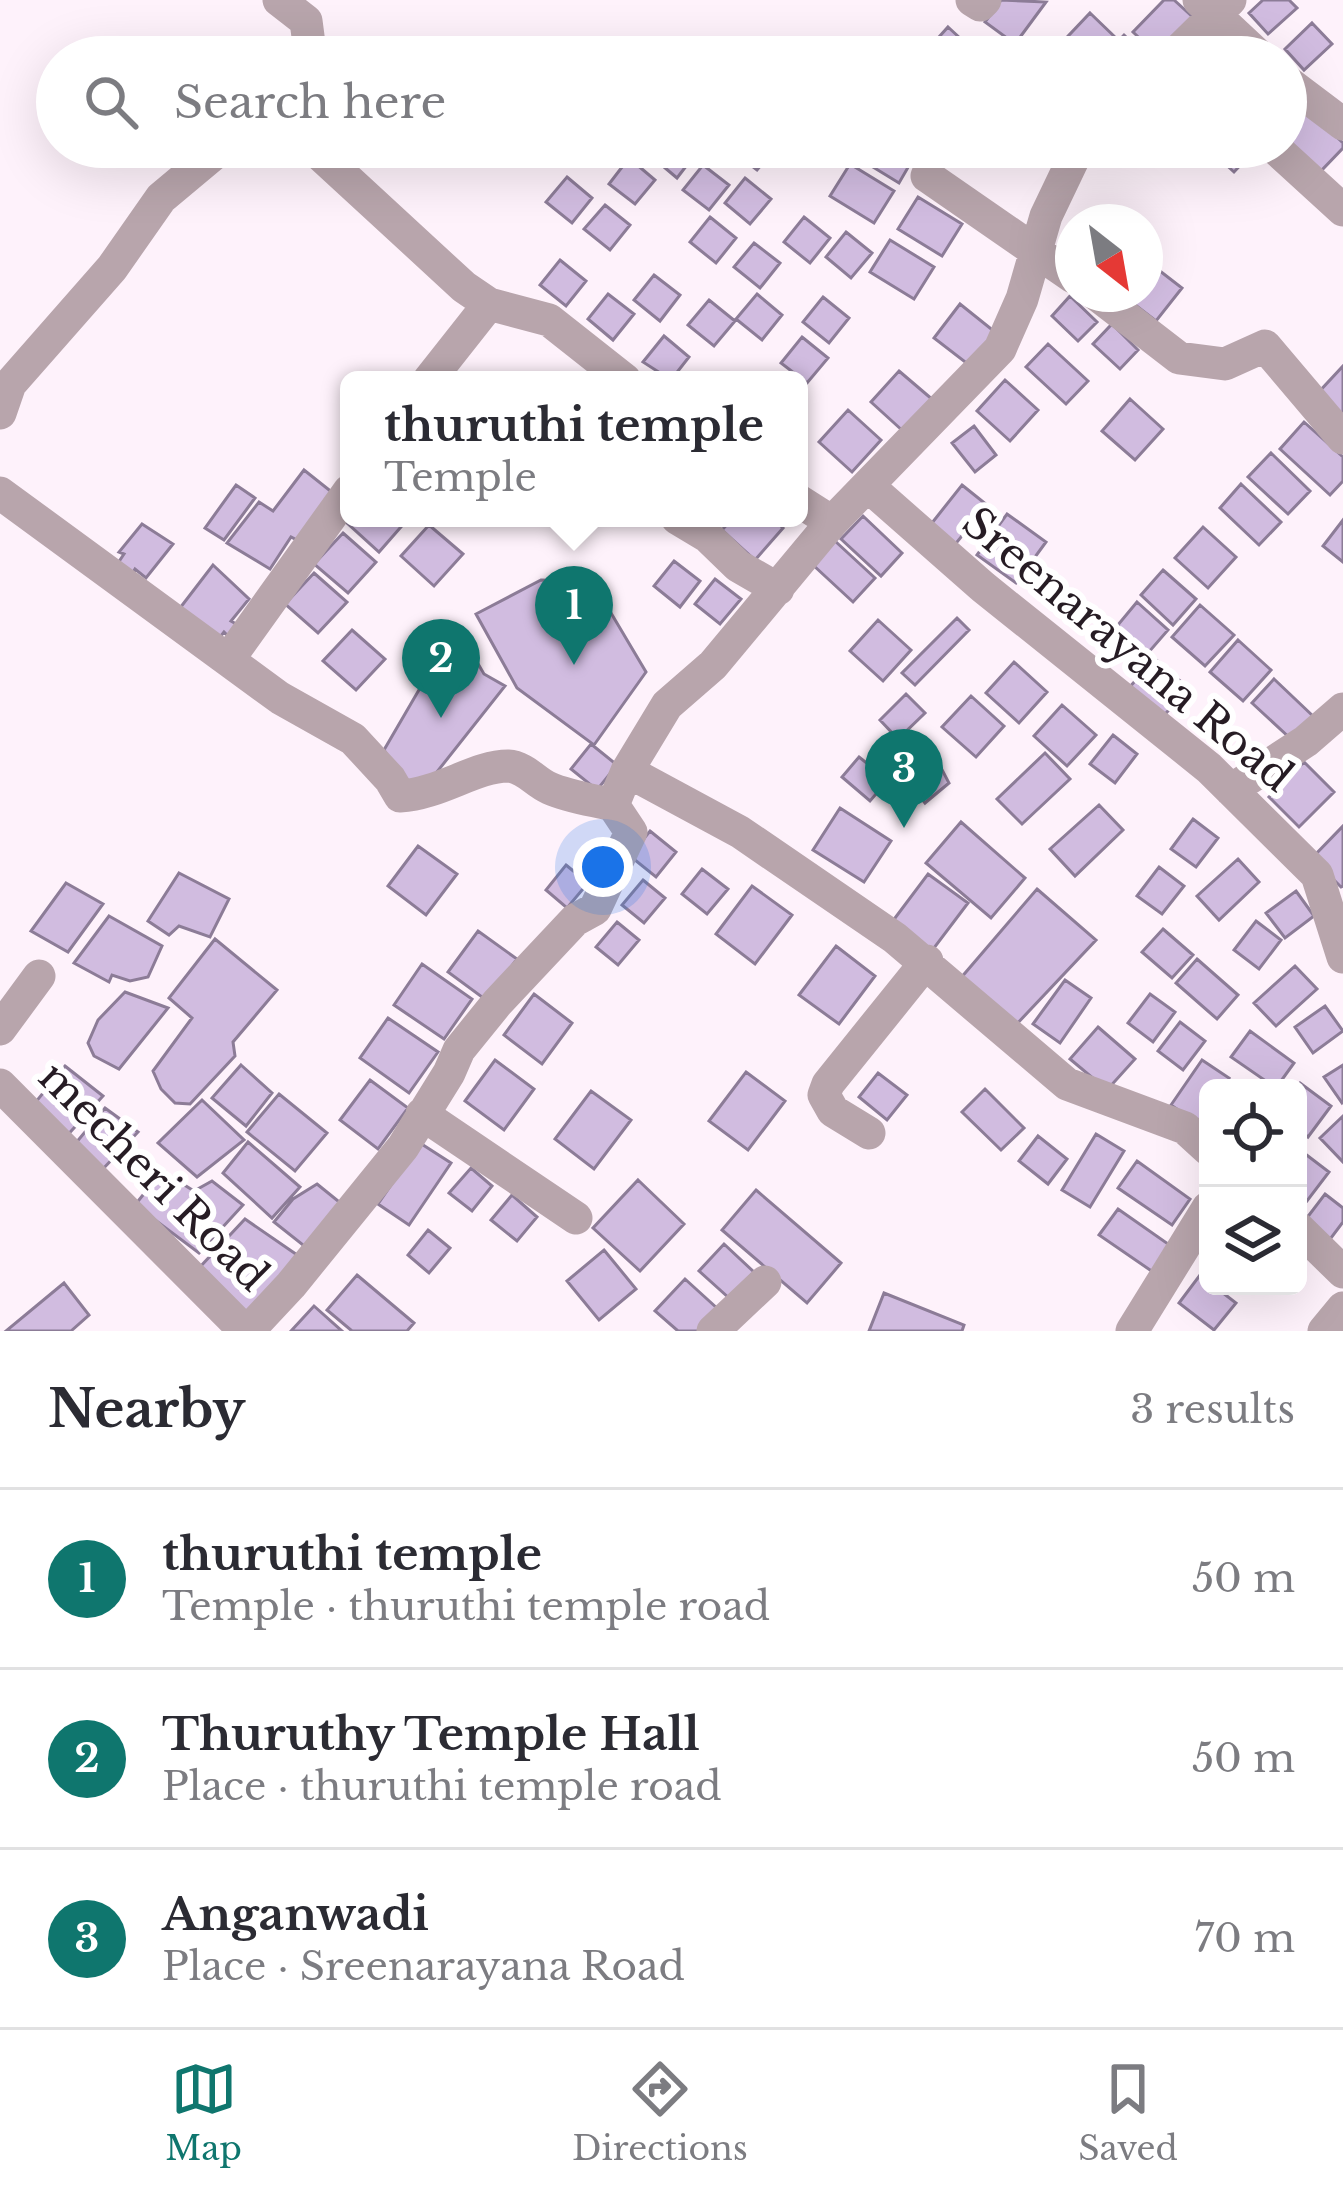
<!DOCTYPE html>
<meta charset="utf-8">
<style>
body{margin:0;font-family:"Libre Baskerville",serif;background:#f2f2f3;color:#2b2b33}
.controls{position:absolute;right:36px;bottom:36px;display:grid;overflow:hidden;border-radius:18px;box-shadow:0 12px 48px #0002}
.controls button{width:108px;height:108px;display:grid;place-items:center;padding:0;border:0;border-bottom:3px solid #e1e1e2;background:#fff;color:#2b2b33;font:60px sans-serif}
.compass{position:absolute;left:1055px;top:204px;width:108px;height:108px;border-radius:50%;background:#fff;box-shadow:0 12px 48px #0002;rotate:149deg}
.you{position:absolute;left:603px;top:867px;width:42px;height:42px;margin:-30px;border:9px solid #fff;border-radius:50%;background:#1a73e8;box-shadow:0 0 0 18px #1a73e833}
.badge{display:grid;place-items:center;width:78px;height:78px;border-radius:50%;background:#0f766e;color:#fff;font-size:39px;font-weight:700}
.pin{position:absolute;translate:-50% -99px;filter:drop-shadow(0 3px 6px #0008)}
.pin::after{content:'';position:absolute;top:63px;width:42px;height:36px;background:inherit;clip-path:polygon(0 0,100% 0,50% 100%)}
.popup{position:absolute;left:340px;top:371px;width:468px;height:156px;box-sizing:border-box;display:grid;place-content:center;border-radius:18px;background:#fff;filter:drop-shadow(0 3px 9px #0005);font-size:39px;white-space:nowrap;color:#7c7c81}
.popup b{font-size:45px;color:#2b2b33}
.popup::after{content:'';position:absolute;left:50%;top:100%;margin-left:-24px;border:24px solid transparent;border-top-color:#fff}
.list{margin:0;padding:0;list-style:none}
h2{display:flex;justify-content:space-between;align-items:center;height:156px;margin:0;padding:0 48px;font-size:51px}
h2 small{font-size:39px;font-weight:400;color:#7c7c81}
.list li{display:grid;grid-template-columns:78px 1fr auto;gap:36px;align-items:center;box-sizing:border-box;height:180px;padding:0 48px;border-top:3px solid #e1e1e2}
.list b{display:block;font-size:45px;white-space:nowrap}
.list p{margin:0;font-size:39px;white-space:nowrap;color:#7c7c81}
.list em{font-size:39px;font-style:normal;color:#7c7c81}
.icon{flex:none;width:66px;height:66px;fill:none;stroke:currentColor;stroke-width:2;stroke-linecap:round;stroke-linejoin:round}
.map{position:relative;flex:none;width:1343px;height:1331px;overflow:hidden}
.search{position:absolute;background:#fff;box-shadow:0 12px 48px #0002;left:36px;right:36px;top:36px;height:132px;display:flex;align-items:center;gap:30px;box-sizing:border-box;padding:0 42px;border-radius:66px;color:#7c7c81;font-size:45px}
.sheet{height:696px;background:#fff}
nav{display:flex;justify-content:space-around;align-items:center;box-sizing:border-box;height:168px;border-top:3px solid #e1e1e2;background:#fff;font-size:33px;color:#7c7c81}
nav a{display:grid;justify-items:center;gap:6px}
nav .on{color:#0f766e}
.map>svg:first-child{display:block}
.building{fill:#d1bce0;stroke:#8c7c97;stroke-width:3}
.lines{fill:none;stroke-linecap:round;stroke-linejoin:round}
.minor{stroke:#b8a5ac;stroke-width:33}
.labels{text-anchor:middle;stroke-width:12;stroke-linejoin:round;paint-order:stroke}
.street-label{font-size:42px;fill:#261c24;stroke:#fff}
</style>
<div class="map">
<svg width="1343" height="1331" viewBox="0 0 1343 1331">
<rect width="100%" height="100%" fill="#fef2fb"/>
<!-- building -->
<path class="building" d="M 1001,0 L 1046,2 L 1015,44 L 985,22 Z
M 1164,0 L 1174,0 L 1196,20 L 1159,57 L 1133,32 Z
M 1263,0 L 1289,0 L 1297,8 L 1268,34 L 1249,13 Z
M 1090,13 L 1117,39 L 1100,57 L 1061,57 L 1054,51 Z
M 1312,23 L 1332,44 L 1304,70 L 1285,49 Z
M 948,27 L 976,53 L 973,57 L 921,57 Z
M 1124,35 L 1147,57 L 1103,57 Z
M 1308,110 L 1343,143 L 1343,148 L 1319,173 L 1286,141 L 1286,133 Z
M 659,147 L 691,147 L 697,152 L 677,178 L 651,156 Z
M 733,147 L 776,147 L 757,170 L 731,150 Z
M 860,147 L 913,147 L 918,150 L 899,183 L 855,156 Z
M 1207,147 L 1249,147 L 1254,151 L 1234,172 Z
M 629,158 L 655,180 L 635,204 L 609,184 Z
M 850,164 L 894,191 L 874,223 L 830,196 Z
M 703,165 L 729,185 L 709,210 L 683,190 Z
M 567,177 L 592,198 L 572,223 L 546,202 Z
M 745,178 L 771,199 L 750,224 L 725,203 Z
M 918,197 L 962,224 L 942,256 L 898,229 Z
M 605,205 L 630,225 L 610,250 L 584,229 Z
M 710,217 L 736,238 L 716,263 L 690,242 Z
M 804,217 L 830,238 L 810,263 L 784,242 Z
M 846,232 L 872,253 L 851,278 L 826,257 Z
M 890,240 L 934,267 L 914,299 L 870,272 Z
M 754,243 L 780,263 L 760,288 L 734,267 Z
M 560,260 L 586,281 L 566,306 L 540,285 Z
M 1147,261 L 1182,288 L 1156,321 L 1121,294 L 1145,294 Z
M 654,275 L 680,295 L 660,321 L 634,300 Z
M 608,294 L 634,314 L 613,340 L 588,319 Z
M 757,294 L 782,315 L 762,340 L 736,319 Z
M 1070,296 L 1097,322 L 1078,341 L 1052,316 Z
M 823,297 L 849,318 L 829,343 L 803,322 Z
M 709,300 L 735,321 L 714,346 L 688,325 Z
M 960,304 L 995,332 L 969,365 L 934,338 Z
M 1112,324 L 1138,350 L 1120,369 L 1093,344 Z
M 664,336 L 689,357 L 671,380 L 643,362 Z
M 802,337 L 828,358 L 807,383 L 781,363 Z
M 1048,344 L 1088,381 L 1066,404 L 1026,367 Z
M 1343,366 L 1343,417 L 1317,394 Z
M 899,371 L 933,400 L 904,432 L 871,402 Z
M 1005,380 L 1038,410 L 1010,441 L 977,411 Z
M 1130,399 L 1163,429 L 1135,460 L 1102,431 Z
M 848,410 L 881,440 L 852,472 L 819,442 Z
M 1304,422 L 1343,457 L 1343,481 L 1330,495 L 1280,449 Z
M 974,426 L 996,455 L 975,472 L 952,443 Z
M 1271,453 L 1310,491 L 1288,514 L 1248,477 Z
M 304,470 L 333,493 L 297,540 L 291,537 L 270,569 L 227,543 L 259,502 L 273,511 Z
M 1241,484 L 1281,522 L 1259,545 L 1220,508 Z
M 236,485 L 255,498 L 224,540 L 205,528 Z
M 962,485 L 987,505 L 953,547 L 928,528 Z
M 1007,514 L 1046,542 L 1016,583 L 977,555 Z
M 863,516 L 902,553 L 881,576 L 841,539 Z
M 349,518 L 404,518 L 407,520 L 379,552 L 346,522 Z
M 733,518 L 772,518 L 783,528 L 755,560 L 722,530 Z
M 1343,520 L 1343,562 L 1323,546 Z
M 142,524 L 173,544 L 146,578 L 135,569 L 131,576 L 116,566 L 124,554 L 119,552 Z
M 429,525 L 463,554 L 434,586 L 401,556 Z
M 1203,527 L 1236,557 L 1208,588 L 1175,558 Z
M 343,533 L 376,562 L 348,593 L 314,564 Z
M 835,541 L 875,578 L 853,602 L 813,565 Z
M 674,561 L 700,581 L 680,607 L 654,586 Z
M 213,565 L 249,599 L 231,621 L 238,625 L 228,636 L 224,632 L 220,637 L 180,608 Z
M 1163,570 L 1196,599 L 1173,625 L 1141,595 Z
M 314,573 L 347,602 L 318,633 L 285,604 Z
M 715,579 L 741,599 L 720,624 L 695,604 Z
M 541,580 L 567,581 L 611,613 L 646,672 L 594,745 L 517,688 L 476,614 Z
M 1137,602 L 1168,630 L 1148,653 L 1117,626 Z
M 1200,605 L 1234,635 L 1205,666 L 1172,637 Z
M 957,618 L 969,630 L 915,685 L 902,673 Z
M 878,620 L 911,650 L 883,681 L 850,651 Z
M 352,630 L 385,659 L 356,690 L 323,661 Z
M 448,640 L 473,655 L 484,674 L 505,686 L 429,782 L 408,788 L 384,750 Z
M 1238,640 L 1271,670 L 1243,701 L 1210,672 Z
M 1155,659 L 1188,688 L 1160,720 L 1127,690 Z
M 1014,662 L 1047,692 L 1019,723 L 986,693 Z
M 1274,679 L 1314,717 L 1292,740 L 1252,703 Z
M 906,694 L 925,713 L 898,739 L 880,720 Z
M 971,696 L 1004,726 L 976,757 L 942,727 Z
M 1062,705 L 1096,735 L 1067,766 L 1034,736 Z
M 1113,735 L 1137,754 L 1115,783 L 1090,764 Z
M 591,744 L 617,765 L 597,790 L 571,769 Z
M 1045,753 L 1070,779 L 1022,824 L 997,799 Z
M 859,757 L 888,780 L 870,801 L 842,777 Z
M 938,762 L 949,783 L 925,803 L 911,785 Z
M 1304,762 L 1334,792 L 1299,827 L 1269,797 Z
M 1099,805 L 1123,830 L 1075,876 L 1050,849 Z
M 840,808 L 891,841 L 864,882 L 813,850 Z
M 1193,819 L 1218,838 L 1196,867 L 1171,849 Z
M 961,822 L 1025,878 L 991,918 L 926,863 Z
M 1343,826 L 1343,886 L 1341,887 L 1312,858 Z
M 650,831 L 676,852 L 656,877 L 630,856 Z
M 418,846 L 457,874 L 426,915 L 388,886 Z
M 1238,859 L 1259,882 L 1219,920 L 1197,896 Z
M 566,865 L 588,883 L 567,908 L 546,890 Z
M 1159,867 L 1184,886 L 1162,914 L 1137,896 Z
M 702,869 L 728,889 L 707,914 L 682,894 Z
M 179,873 L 229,899 L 210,937 L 179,926 L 169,935 L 148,921 Z
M 928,874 L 968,903 L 931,952 L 892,922 Z
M 643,880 L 665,898 L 644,923 L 622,905 Z
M 66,883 L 103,904 L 68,952 L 31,931 Z
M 752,886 L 792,915 L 755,964 L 716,934 Z
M 1037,889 L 1096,940 L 1013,1028 L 960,979 Z
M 1296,891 L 1314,916 L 1285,938 L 1266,913 Z
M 109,916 L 162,946 L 148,977 L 130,981 L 112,975 L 109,982 L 74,963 Z
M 1256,921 L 1281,940 L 1259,969 L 1234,950 Z
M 617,922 L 639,940 L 618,965 L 596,947 Z
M 1163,929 L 1193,955 L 1172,978 L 1142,952 Z
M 478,931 L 517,959 L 486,1000 L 448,972 Z
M 215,939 L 277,990 L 233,1042 L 235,1056 L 190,1104 L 175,1103 L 161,1089 L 153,1071 L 192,1018 L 169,998 Z
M 836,946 L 875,976 L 839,1024 L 799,995 Z
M 1197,959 L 1238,995 L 1217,1019 L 1176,983 Z
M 422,964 L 472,999 L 444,1039 L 394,1005 Z
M 1295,966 L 1317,989 L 1276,1026 L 1254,1003 Z
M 1065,980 L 1091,998 L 1060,1043 L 1033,1024 Z
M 125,992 L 168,1008 L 119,1069 L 94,1056 L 88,1043 L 98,1020 Z
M 534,994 L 572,1023 L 542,1064 L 504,1035 Z
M 1150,994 L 1175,1012 L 1153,1042 L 1128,1023 Z
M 1325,1006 L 1343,1031 L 1313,1053 L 1295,1027 Z
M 388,1018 L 438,1052 L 409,1093 L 360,1058 Z
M 1180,1022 L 1205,1041 L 1183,1070 L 1158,1051 Z
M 1098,1027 L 1135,1059 L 1107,1090 L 1070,1059 Z
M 1250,1031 L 1294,1063 L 1276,1088 L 1231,1057 Z
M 495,1060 L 534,1089 L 504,1130 L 465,1101 Z
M 1202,1060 L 1229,1078 L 1221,1088 L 1208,1088 L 1208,1107 L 1197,1123 L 1171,1105 Z
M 241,1065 L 272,1093 L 246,1126 L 212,1098 Z
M 1343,1065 L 1343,1102 L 1342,1103 L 1324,1077 Z
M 65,1066 L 103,1096 L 63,1140 L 30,1109 Z
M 746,1072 L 785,1101 L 748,1150 L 709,1121 Z
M 878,1073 L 907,1095 L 887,1120 L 859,1097 Z
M 370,1080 L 408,1108 L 378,1149 L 340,1120 Z
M 1300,1083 L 1331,1106 L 1308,1137 L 1298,1129 L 1296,1088 Z
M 985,1089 L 1024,1128 L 1001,1150 L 962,1112 Z
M 591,1091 L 631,1120 L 594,1169 L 555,1139 Z
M 279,1094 L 327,1133 L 295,1171 L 247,1132 Z
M 202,1100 L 244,1140 L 197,1177 L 158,1143 Z
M 105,1108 L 138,1132 L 100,1172 L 75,1144 Z
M 1343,1116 L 1343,1162 L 1320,1138 Z
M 1096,1134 L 1124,1151 L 1090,1207 L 1062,1190 Z
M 1038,1136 L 1067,1159 L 1048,1184 L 1019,1161 Z
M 248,1142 L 300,1187 L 272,1218 L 223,1173 Z
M 420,1143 L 451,1163 L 409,1225 L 378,1204 Z
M 1304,1153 L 1329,1172 L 1307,1201 L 1298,1194 L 1298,1161 Z
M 1137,1161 L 1190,1199 L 1172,1225 L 1118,1188 Z
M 471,1168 L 492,1186 L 472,1211 L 449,1193 Z
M 162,1171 L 194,1191 L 212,1181 L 243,1205 L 199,1253 L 135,1205 Z
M 638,1180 L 684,1224 L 640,1271 L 593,1228 Z
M 317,1184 L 343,1205 L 308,1249 L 274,1222 L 293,1199 Z
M 756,1190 L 841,1263 L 807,1303 L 722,1230 Z
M 1325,1194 L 1343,1208 L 1343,1222 L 1328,1242 L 1303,1223 Z
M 512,1195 L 537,1217 L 517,1241 L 491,1220 Z
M 1118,1209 L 1171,1246 L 1153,1272 L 1099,1235 Z
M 245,1219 L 303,1259 L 245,1314 L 199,1268 Z
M 428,1230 L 450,1248 L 429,1273 L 408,1255 Z
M 724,1244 L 754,1272 L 729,1298 L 699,1271 Z
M 604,1250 L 636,1289 L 599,1320 L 567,1281 Z
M 357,1275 L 414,1323 L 407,1331 L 352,1331 L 327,1310 Z
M 1200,1275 L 1208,1286 L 1214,1286 L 1236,1303 L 1214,1330 L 1179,1303 Z
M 685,1279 L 718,1309 L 698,1331 L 678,1331 L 655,1311 Z
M 64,1283 L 89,1315 L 71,1331 L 6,1331 Z
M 884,1293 L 964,1325 L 962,1331 L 869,1331 Z
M 314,1306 L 342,1331 L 291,1331 Z"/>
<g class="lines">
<!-- minor -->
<path class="minor" d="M 279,0 L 306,21 L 309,44 L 300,57
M 972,0 L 980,5 L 985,0
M 1199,0 L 1260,57
M 1172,57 L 1230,0
M 1286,81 L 1343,124
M 312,147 L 464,287 L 489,304 L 549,320 L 625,380
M 1274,147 L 1343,210
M 927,176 L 1073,277
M 1096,294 L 1179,358 L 1225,364 L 1265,346 L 1343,438
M 429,380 L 489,304
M 0,413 L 10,384 L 112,268 L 161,198 L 222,147
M 868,486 L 983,587 L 1209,768 L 1317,875 L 1343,957
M 0,493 L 280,698 L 353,739 L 390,779 L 400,796 C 440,794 475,766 508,766 C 525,767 535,782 549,788 C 569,797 593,800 613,805
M 799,501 L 832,522
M 677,518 L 707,536 L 738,566 L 778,589
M 228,660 L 349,491
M 627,771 L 740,832 L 895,938 L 1067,1084 L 1185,1128 L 1208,1149
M 1231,790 L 1306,741 L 1343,709
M 0,1029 L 39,976
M 0,1085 L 245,1331
M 422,1114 L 576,1218
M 869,1133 L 833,1111 L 824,1095 L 828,1084 L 927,961
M 1298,1228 L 1343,1272
M 248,1331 L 291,1285 L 403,1147 L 449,1073 L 459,1050 L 497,1003 L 575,920 L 595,909 L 631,832 L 613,805 L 627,771 L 667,705 L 713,665 L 832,522 L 1000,349 L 1022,299 L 1046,216 L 1079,147
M 713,1331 L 765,1282
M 1132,1331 L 1208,1208
M 1324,1331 L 1343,1308"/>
</g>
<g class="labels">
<!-- street labels -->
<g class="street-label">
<text transform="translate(1128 649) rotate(40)" y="15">Sreenarayana Road</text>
<text transform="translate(154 1176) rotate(45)" y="15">mecheri Road</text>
</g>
</g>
</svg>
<div class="controls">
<button><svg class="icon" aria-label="locate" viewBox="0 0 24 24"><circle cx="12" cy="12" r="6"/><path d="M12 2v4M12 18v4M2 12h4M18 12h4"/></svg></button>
<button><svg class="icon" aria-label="layers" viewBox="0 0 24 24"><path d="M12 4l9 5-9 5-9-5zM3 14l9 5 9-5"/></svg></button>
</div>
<svg class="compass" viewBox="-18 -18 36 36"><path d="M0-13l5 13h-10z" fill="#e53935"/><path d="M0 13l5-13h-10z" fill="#7c7c81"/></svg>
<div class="you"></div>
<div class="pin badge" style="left:574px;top:665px">1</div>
<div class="popup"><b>thuruthi temple</b>Temple</div>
<div class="pin badge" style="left:441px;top:718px">2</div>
<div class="pin badge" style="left:904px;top:828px">3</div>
<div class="search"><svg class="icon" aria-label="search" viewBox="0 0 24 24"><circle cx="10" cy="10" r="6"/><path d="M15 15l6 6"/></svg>Search here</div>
</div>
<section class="sheet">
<h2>Nearby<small>3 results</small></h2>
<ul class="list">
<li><span class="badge">1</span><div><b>thuruthi temple</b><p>Temple · thuruthi temple road</p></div><em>50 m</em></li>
<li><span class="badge">2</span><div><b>Thuruthy Temple Hall</b><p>Place · thuruthi temple road</p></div><em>50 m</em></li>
<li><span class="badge">3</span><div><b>Anganwadi</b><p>Place · Sreenarayana Road</p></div><em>70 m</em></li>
</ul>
</section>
<nav>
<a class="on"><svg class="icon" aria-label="map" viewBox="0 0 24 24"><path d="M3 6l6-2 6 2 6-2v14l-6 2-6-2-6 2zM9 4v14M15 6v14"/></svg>Map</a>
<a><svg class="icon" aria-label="directions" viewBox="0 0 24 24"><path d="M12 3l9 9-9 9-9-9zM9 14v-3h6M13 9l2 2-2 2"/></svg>Directions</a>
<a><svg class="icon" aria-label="saved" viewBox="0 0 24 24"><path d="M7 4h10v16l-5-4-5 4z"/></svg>Saved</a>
</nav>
